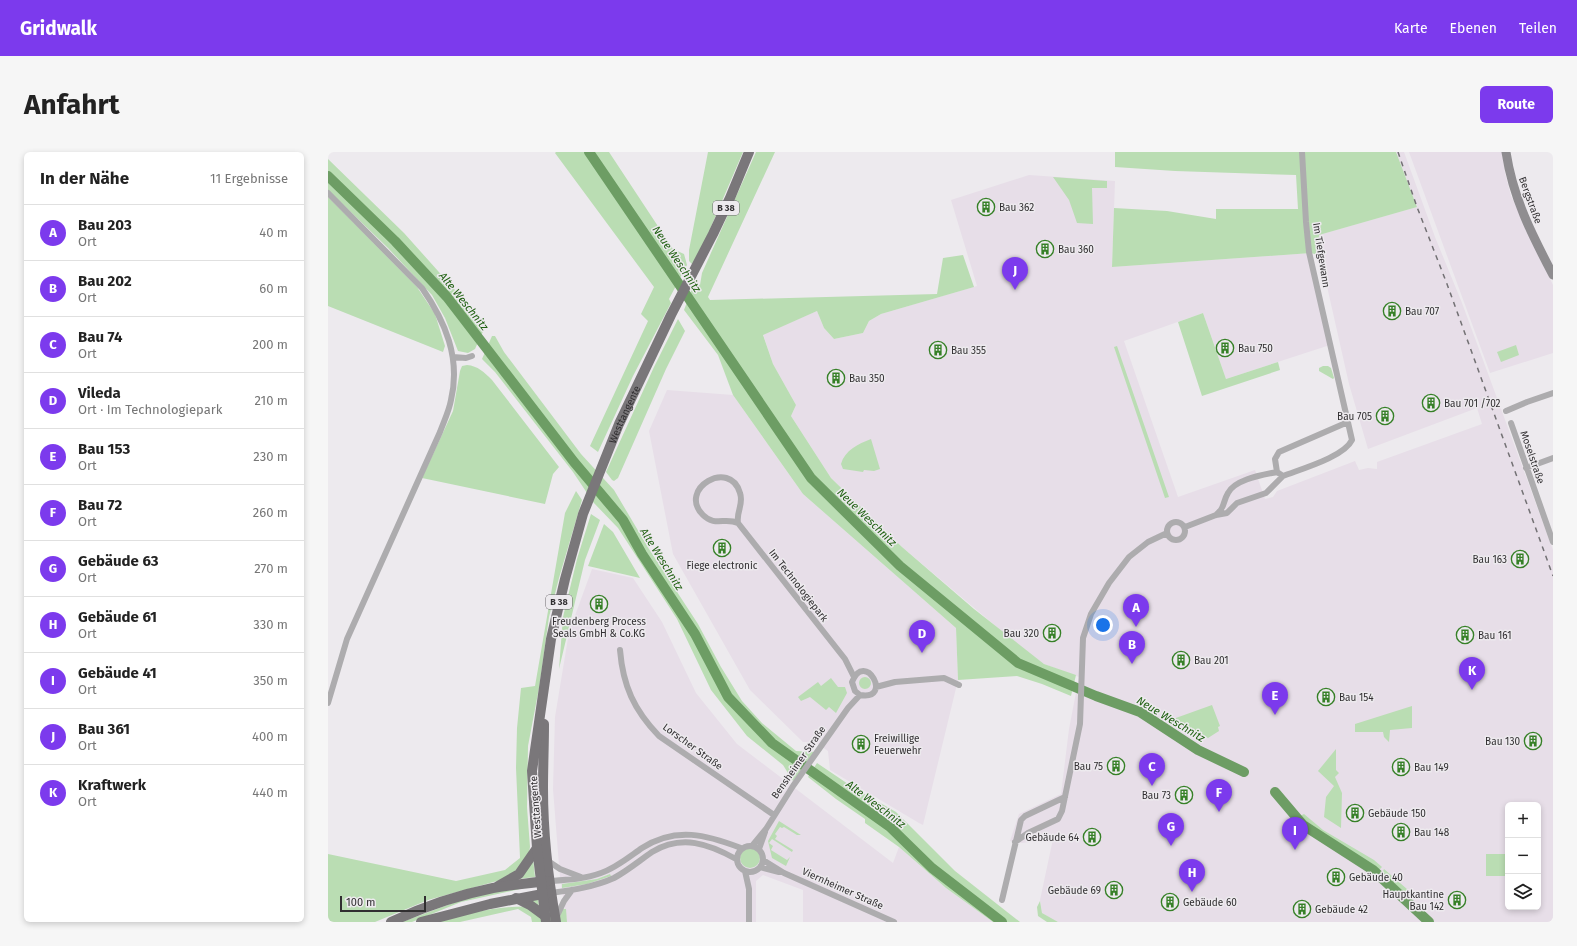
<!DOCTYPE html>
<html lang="de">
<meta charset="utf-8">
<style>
body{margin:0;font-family:"Fira Sans",sans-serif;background:#f6f6f6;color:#222}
.controls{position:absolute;right:12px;bottom:12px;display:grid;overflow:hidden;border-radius:6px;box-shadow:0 2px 6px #0003}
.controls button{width:36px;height:36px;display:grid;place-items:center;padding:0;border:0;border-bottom:1px solid #e0e0e0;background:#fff;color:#222;font:20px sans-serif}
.scale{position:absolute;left:12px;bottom:10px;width:86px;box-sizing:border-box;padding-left:4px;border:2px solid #312f31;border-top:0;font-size:11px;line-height:14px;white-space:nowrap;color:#312f31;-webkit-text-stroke:3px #edeaee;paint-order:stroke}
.you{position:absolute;left:775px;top:473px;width:14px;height:14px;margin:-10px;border:3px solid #fff;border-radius:50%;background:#1a73e8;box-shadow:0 0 0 6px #1a73e833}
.badge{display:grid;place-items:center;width:26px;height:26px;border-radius:50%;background:#7c3aed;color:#fff;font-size:13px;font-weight:700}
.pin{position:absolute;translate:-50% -33px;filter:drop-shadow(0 1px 2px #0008)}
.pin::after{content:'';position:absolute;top:21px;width:14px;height:12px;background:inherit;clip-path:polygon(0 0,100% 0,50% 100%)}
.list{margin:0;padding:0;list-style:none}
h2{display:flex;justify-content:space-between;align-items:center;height:52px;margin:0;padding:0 16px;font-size:17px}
h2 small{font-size:13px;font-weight:400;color:#767676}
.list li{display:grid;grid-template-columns:26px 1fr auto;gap:12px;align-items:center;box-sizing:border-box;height:56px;padding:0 16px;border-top:1px solid #e0e0e0}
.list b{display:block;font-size:15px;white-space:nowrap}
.list p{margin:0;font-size:13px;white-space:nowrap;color:#767676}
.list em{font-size:13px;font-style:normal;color:#767676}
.icon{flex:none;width:22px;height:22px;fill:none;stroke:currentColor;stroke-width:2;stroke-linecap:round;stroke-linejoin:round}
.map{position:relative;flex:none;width:1225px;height:770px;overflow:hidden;border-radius:6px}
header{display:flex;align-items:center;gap:24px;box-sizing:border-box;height:56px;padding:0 20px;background:#7c3aed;color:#fff}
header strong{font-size:19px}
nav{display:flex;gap:22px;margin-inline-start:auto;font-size:14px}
.intro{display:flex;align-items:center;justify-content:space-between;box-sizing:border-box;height:96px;padding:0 24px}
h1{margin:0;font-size:28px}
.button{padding:10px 18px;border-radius:6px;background:#7c3aed;color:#fff;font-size:14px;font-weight:700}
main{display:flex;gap:24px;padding:0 24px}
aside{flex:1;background:#fff;border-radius:6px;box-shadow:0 2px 6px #0003}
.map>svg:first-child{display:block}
.built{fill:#e7dee8;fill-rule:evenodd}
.green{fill:#baddb3}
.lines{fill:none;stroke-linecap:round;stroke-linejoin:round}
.river{stroke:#6d9d64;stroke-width:10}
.street{stroke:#adacae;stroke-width:6}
.secondary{stroke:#8f8d90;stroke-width:9}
.primary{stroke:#7a777a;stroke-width:10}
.rail{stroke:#737174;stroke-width:1.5;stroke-dasharray:5 5;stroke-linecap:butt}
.labels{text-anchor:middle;stroke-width:3;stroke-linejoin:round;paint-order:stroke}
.shield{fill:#edeaee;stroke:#69676a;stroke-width:1}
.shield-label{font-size:9px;font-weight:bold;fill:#312f31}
.street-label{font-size:10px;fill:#312f31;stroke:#edeaee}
.poi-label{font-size:10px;fill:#312f31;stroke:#edeaee;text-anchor:start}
.water-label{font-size:11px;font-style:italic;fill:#206112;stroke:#edeaee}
</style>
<header>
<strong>Gridwalk</strong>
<nav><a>Karte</a><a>Ebenen</a><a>Teilen</a></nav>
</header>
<div class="intro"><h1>Anfahrt</h1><a class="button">Route</a></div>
<main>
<aside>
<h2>In der Nähe<small>11 Ergebnisse</small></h2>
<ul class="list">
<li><span class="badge">A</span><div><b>Bau 203</b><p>Ort</p></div><em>40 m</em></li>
<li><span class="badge">B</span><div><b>Bau 202</b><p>Ort</p></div><em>60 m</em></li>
<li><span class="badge">C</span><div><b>Bau 74</b><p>Ort</p></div><em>200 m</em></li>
<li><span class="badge">D</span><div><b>Vileda</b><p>Ort · Im Technologiepark</p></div><em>210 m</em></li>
<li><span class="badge">E</span><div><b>Bau 153</b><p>Ort</p></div><em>230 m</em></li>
<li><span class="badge">F</span><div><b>Bau 72</b><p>Ort</p></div><em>260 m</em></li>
<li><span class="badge">G</span><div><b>Gebäude 63</b><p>Ort</p></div><em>270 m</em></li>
<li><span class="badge">H</span><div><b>Gebäude 61</b><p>Ort</p></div><em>330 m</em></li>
<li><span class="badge">I</span><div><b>Gebäude 41</b><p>Ort</p></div><em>350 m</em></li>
<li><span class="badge">J</span><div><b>Bau 361</b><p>Ort</p></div><em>400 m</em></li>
<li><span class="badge">K</span><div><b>Kraftwerk</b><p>Ort</p></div><em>440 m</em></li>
</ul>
</aside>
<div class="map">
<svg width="1225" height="770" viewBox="0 0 1225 770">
<rect width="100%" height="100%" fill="#edeaee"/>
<!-- built -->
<path class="built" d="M 1068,0 L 1076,0 L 1107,85 L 1134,151 L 1225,398 L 1225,770 L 730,770 L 723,767 L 714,761 L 712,748 L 725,687 L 694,691 L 682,689 L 691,662 L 733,642 L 741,577 L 751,525 L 716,512 L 689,492 L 574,395 L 503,326 L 463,264 L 468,253 L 445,212 L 435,182 L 489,159 L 496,176 L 506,187 L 535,181 L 541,169 L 553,162 L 649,134 L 623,48 L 701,23 L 787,29 L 784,115 L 983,101 L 1002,193 L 898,227 L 875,161 L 796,189 L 850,345 L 927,318 L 937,347 L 945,345 L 949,339 L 1027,309 L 1031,318 L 1040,316 L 1049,317 L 1049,310 L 1154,272 L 1149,256 L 1040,297 L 1021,232 L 996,121 L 991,83 L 1089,55 ZM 1180,653 L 1210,653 L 1210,755 L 1180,755 Z
M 1081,0 L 1174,0 L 1177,21 L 1183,44 L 1225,133 L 1225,201 L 1162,221 Z
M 339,238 L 405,243 L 475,342 L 628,476 L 630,528 L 595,673 L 591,671 L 502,618 L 500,599 L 487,590 L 475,590 L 422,538 L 345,402 L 321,279 Z
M 264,417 L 305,426 L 334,470 L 368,541 L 409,592 L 565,711 L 571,695 L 618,736 L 665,770 L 475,770 L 475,738 L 435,723 L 428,729 L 428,770 L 239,770 L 232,726 L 225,637 L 227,565 L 241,480 Z"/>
<!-- green -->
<path class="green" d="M 228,0 L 281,0 L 345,97 L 356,102 L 359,113 L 341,147 L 343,151 L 305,224 L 270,300 L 262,294 L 320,169 L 313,162 L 326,135 L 227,1 Z
M 380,0 L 415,0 L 373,98 L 364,112 L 361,109 L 361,98 Z
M 428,0 L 447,0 L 380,145 L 382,148 L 609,142 L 615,106 L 635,103 L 646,135 L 553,162 L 541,169 L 535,181 L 506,187 L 496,176 L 489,159 L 435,183 L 445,212 L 468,253 L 463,264 L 503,326 L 574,395 L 646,457 L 716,512 L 748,523 L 743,544 L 714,532 L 689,524 L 630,528 L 628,476 L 475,342 L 405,243 L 390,203 L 356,158 L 367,129 L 372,133 L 374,121 Z
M 787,0 L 1068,0 L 1089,55 L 991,83 L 990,103 L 983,101 L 784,115 L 786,56 L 839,59 L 888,67 L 888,57 L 970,57 L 968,23 L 847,19 L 787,15 Z
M 0,7 L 76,81 L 127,138 L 147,162 L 157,171 L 157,175 L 147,197 L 140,201 L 130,199 L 117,166 L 104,143 L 60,96 L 0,38 Z
M 725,25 L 779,29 L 779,36 L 764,36 L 765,72 L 749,71 L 741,48 Z
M 0,45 L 89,135 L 107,162 L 117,194 L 115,200 L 0,154 Z
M 875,161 L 898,227 L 950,210 L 952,218 L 874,244 L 850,170 Z
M 350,167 L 357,179 L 338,217 L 290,326 L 286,329 L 284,328 L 278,320 L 326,215 Z
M 164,184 L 167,184 L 176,200 L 253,302 L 286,338 L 321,397 L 370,472 L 393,515 L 414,549 L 434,571 L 468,599 L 488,600 L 465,629 L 455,613 L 419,584 L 383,538 L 349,467 L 290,376 L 265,350 L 245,320 L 167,220 L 154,207 Z
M 1188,193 L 1191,203 L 1173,210 L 1169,200 Z
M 789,194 L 841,345 L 837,346 L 786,195 Z
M 139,213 C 150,214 156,220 164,228 L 231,315 L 225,322 L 217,352 L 94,326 L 125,259 L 132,219 L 134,214 Z
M 995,214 L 1000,214 L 1003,216 L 1006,226 L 1005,227 L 991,219 L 991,216 Z
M 543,287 L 552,317 L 546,319 L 536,318 L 535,320 L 515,317 L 513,312 C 517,298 530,292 543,287 Z
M 248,339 L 254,348 L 231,426 L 221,465 L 211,536 L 200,594 L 199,655 L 202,695 L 200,706 L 180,726 L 100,748 L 47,770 L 0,770 L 0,702 L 128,729 L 177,718 L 192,706 L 188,616 L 189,576 L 193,536 L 207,534 L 237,361 Z
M 263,362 L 272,368 L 257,408 L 231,517 L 235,465 L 249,407 Z
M 276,372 L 285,380 L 312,426 L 260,414 Z
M531 531a6 6 0 1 1 12 0a6 6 0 1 1-12 0Z
M 503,526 L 510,535 L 517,535 L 519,541 L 508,561 L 501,555 L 498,558 L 482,545 L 473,549 L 470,545 L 490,530 L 493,534 Z
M 884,553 L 892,574 L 890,575 L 891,579 L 880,586 L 845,567 Z
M 1084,554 L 1084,576 L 1062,578 L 1061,590 L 1056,585 L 1055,580 L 1027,580 L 1027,572 Z
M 1008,597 L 1008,618 L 1011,621 L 1007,625 L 1014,641 L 1013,676 L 996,665 L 998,645 L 1006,634 L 990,619 Z
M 489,611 L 526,636 L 568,660 L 627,719 L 692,770 L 665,770 L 618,736 L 571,695 L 537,671 L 537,667 L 508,647 L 480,625 Z
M 976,662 L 995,678 L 1046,708 L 1054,715 L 1050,719 L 1035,708 L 992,681 L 972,664 Z
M 451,669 L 473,683 L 469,683 L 456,675 L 454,676 L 452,675 L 447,682 L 449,684 L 447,687 L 465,698 L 464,700 L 444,687 L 441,691 L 445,694 L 443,698 L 459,708 L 462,705 L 458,714 L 444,706 L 440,689 Z
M412 706a10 10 0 1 1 20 0a10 10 0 1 1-20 0Z
M 1158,702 L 1180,702 L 1180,724 L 1158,724 Z
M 205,706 L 207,725 L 190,727 Z
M 1056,717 L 1087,744 L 1084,747 L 1054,721 Z
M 282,722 L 283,724 L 259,732 L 234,736 L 234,732 L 269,727 Z
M 201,735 L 133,750 L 84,770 L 74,770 L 133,748 L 165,740 Z
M 210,747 L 211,755 L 238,757 L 239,770 L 204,770 L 203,765 L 190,757 L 132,770 L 105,770 C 141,762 173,752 210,755 L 200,749 Z
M 712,749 L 714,761 L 730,770 L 719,770 L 710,764 L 709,755 Z"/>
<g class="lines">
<!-- river -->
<path class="river" d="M 261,0 L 483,326 L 572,414 L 690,511 L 768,544 L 812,560 L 870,598 L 916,620
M 0,24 L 67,89 L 119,145 L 246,310 L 295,368 L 314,402 L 367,482 L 400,545 L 444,591 L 562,675 L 604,716 L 674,770
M 947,640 L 975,673 L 1045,718 L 1101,770"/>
<!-- street -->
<path class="street" d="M 974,0 L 978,70 L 981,100 L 1024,288 C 1016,305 973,317 955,324 L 949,320 L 947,307 L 951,300 L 1020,270
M 0,41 L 94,136 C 117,169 133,206 123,248 C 121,259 116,269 112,280 L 19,487 L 0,551
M 125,205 L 138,206 L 144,204
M 1178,259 L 1199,250 L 1225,241
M 1183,271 L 1225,390
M 1198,316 L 1225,306
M 888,363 C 898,354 894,351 900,341 C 907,327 935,323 949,320
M839 379a9 9 0 1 1 18 0a9 9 0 1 1-18 0Z
M 410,371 C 408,359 416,353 412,341 C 402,306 349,337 375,363 C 387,375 397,365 410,371 L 517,507 L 526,525
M 857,375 L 888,363 L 899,361 L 909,351 L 938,341 L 955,324
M 292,498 C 295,534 306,558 331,584 L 446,663
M 548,535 L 567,530 L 616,526 L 631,533
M 687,690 L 700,681 L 730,667 L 734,659 L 752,572 L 755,486 L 763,462 L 781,431 L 801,405 L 820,390 L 839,381
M409 707a13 13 0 1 1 26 0a13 13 0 1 1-26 0Z
M 424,694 L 438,677 L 465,634 L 520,556 L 532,543 C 566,549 537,497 524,530 L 527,539 L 532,543
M 431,697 L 437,680
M 435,708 L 456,721 L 566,770
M 220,709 L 232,717 L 253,725
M 432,715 L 451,720
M 417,719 L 421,737 L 421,770
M 222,729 C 238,728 257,727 273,721 C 288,716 301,705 314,696 C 348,674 379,683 413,696
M 223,741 C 244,738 266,735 286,726 C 299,719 311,709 324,700 C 354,682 381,692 408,707
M 674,748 L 693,668 L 697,664 L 737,645
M 228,766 L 236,749 L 244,738"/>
<!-- secondary -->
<path class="secondary" d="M 1178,0 C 1185,46 1204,83 1225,123"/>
<!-- primary -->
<g class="primary">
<path d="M 216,572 C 216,593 215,614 215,636 C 215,680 220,726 228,770"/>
<path d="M 170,734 L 191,722 L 209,696"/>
<path d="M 188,746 L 202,753 L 217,764"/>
<path d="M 63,770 C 95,755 130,743 165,736 C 183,733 202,731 220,729"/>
<path d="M 93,770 L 162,752 L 220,741"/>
<path id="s1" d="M 218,770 L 209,696 L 204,619 L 223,487 L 237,427 L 255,362 L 291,272 L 343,163 L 385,82 L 402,46 L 421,0"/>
</g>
<!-- rail -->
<path class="rail" d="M 1070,0 L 1089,55 L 1119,132 L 1225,424"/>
</g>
<!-- icons -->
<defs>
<symbol id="building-ring" viewBox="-11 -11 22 22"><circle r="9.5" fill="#edeaee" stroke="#368027" stroke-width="1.5"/><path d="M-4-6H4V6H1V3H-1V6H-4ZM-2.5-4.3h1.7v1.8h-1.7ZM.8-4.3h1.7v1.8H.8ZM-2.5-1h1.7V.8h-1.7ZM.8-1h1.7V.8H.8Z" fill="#368027"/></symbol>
</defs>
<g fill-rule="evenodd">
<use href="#building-ring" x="648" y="45" width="20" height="20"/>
<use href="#building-ring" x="707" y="87" width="20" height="20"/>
<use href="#building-ring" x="1054" y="149" width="20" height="20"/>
<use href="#building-ring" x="887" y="186" width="20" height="20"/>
<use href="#building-ring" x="600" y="188" width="20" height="20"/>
<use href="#building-ring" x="498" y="216" width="20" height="20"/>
<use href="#building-ring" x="1093" y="241" width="20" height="20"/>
<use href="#building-ring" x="1047" y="254" width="20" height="20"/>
<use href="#building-ring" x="384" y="386" width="20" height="20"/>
<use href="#building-ring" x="1182" y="397" width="20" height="20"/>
<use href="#building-ring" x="261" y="442" width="20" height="20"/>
<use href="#building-ring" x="714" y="471" width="20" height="20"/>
<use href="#building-ring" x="1127" y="473" width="20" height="20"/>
<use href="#building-ring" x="843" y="498" width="20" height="20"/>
<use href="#building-ring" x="988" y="535" width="20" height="20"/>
<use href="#building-ring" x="1195" y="579" width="20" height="20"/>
<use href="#building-ring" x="523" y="582" width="20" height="20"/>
<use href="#building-ring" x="778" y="604" width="20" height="20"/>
<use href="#building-ring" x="1063" y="605" width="20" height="20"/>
<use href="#building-ring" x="846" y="633" width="20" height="20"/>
<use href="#building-ring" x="1017" y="651" width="20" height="20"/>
<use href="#building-ring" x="1063" y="670" width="20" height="20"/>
<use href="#building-ring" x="754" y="675" width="20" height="20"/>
<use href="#building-ring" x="998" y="715" width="20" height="20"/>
<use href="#building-ring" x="776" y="728" width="20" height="20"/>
<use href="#building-ring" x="1119" y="738" width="20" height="20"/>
<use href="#building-ring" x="832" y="740" width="20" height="20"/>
<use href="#building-ring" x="964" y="747" width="20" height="20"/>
</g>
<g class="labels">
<!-- shield labels -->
<g class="shield">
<rect x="385" y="49" width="26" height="14" rx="3"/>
<rect x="218" y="443" width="26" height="14" rx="3"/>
</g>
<g class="shield-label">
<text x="398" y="59">B 38</text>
<text x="231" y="453">B 38</text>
</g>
<!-- street labels -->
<g class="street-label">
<text transform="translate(1203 48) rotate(70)" y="4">Bergstraße</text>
<text transform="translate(994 103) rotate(81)" y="4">Im Tiefgewann</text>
<text dy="4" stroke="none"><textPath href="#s1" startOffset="522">Westtangente</textPath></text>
<text transform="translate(1205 305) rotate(71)" y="4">Moselstraße</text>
<text transform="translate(471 433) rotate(52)" y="4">Im Technologiepark</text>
<text transform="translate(365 594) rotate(36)" y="4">Lorscher Straße</text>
<text transform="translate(470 610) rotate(-55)" y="4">Bensheimer Straße</text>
<text transform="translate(207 655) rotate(-94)" y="4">Westtangente</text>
<text transform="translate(515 736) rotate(24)" y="4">Viernheimer Straße</text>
</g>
<!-- poi labels -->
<g class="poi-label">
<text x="671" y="59">Bau 362</text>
<text x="730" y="101">Bau 360</text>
<text x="1077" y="163">Bau 707</text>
<text x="910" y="200">Bau 750</text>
<text x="623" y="202">Bau 355</text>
<text x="521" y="230">Bau 350</text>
<text x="1116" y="255">Bau 701 /702</text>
<text x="1044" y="268" text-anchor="end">Bau 705</text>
<text x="1179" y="411" text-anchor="end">Bau 163</text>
<text x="394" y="417" text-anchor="middle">Fiege electronic</text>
<text x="271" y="473" text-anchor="middle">Freudenberg Process<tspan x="271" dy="12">Seals GmbH &amp; Co.KG</tspan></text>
<text x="711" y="485" text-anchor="end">Bau 320</text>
<text x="1150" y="487">Bau 161</text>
<text x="866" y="512">Bau 201</text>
<text x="1011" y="549">Bau 154</text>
<text x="546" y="590">Freiwillige<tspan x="546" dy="12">Feuerwehr</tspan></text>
<text x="1192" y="593" text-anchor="end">Bau 130</text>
<text x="775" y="618" text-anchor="end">Bau 75</text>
<text x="1086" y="619">Bau 149</text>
<text x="843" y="647" text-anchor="end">Bau 73</text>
<text x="1040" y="665">Gebäude 150</text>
<text x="1086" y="684">Bau 148</text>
<text x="751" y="689" text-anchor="end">Gebäude 64</text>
<text x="1021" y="729">Gebäude 40</text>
<text x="773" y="742" text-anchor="end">Gebäude 69</text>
<text x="1116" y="746" text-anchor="end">Hauptkantine<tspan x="1116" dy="12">Bau 142</tspan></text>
<text x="855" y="754">Gebäude 60</text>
<text x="987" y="761">Gebäude 42</text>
</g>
<!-- water labels -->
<g class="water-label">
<text transform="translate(349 107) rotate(56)" y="4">Neue Weschnitz</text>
<text transform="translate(136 149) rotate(51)" y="4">Alte Weschnitz</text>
<text transform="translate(539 365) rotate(44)" y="4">Neue Weschnitz</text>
<text transform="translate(334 407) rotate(58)" y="4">Alte Weschnitz</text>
<text transform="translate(843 567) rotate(31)" y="4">Neue Weschnitz</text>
<text transform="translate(548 652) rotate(37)" y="4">Alte Weschnitz</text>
</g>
</g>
</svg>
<div class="controls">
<button>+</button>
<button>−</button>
<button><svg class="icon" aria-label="layers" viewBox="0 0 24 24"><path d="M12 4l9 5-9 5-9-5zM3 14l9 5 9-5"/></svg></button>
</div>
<div class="scale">100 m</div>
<div class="you"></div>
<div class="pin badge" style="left:808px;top:475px">A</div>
<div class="pin badge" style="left:804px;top:512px">B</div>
<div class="pin badge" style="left:824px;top:634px">C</div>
<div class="pin badge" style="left:594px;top:501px">D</div>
<div class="pin badge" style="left:947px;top:563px">E</div>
<div class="pin badge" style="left:891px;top:660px">F</div>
<div class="pin badge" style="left:843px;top:694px">G</div>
<div class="pin badge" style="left:864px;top:740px">H</div>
<div class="pin badge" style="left:967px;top:698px">I</div>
<div class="pin badge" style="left:687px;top:138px">J</div>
<div class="pin badge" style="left:1144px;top:538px">K</div>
</div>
</main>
